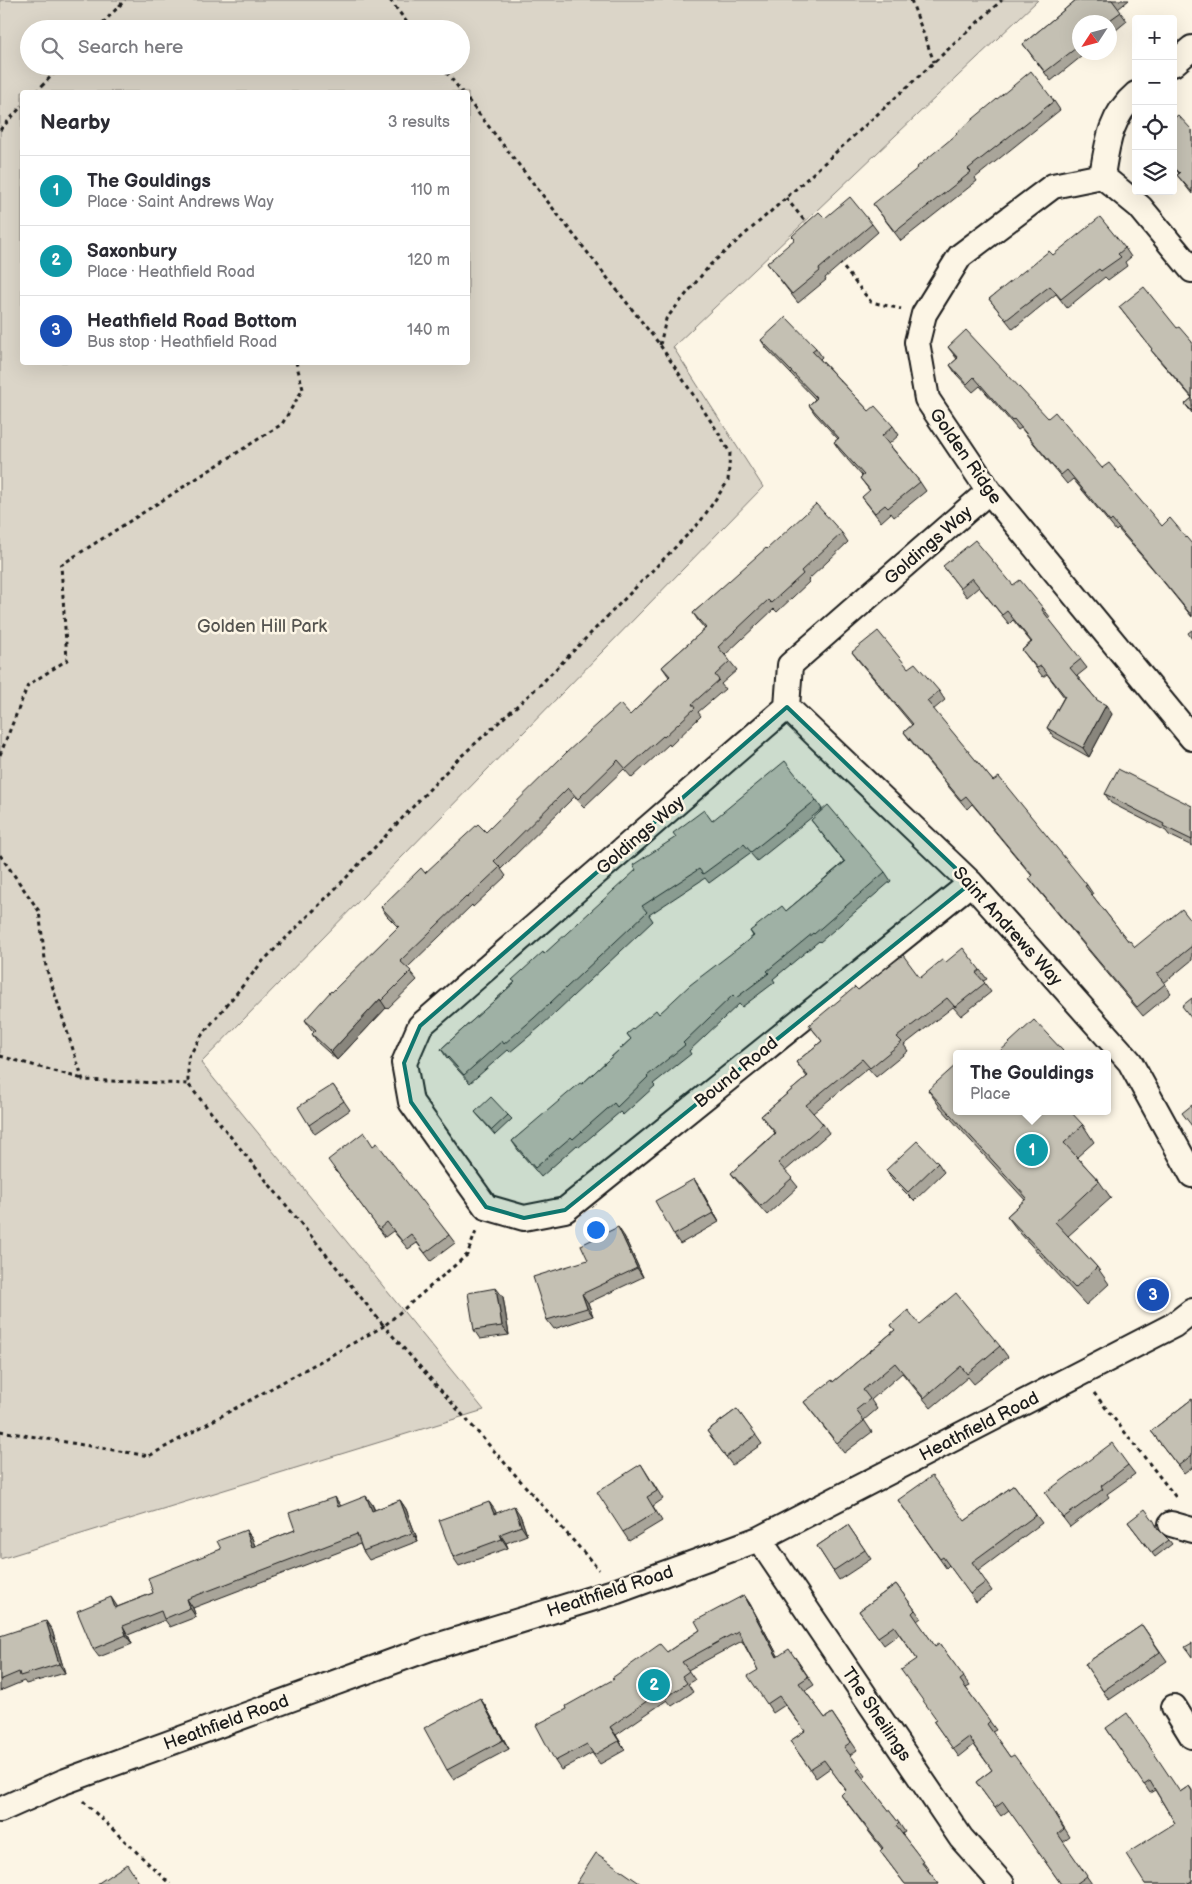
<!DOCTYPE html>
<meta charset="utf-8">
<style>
body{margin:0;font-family:"Balsamiq Sans",sans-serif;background:#f7f7f7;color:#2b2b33}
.controls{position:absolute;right:15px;top:15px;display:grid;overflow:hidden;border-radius:5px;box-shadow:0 5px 20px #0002}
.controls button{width:45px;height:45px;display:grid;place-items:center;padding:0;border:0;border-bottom:1px solid #e1e1e2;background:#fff;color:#2b2b33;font:25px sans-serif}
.compass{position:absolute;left:1072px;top:15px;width:45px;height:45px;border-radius:50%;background:#fff;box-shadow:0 5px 20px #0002;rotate:234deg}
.you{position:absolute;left:595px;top:1229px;width:18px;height:18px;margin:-12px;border:4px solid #fff;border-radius:50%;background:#1a73e8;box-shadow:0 0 0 8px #1a73e833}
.badge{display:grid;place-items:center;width:32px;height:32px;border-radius:50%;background:#1c1c1c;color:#fff;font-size:16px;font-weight:700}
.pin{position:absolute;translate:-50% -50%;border:2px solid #fff;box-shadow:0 1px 5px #0006}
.popup{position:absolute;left:953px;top:1050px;width:158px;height:65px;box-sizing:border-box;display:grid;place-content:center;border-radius:5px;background:#fff;filter:drop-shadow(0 1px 4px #0005);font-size:16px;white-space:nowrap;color:#7c7c81}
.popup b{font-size:19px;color:#2b2b33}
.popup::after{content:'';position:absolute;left:50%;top:100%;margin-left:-10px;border:10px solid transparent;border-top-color:#fff}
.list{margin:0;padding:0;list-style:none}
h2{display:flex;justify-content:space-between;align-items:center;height:65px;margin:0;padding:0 20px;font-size:21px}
h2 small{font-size:16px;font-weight:400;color:#7c7c81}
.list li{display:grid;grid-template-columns:32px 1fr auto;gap:15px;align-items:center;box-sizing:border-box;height:70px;padding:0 20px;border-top:1px solid #e1e1e2}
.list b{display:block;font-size:19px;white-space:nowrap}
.list p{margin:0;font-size:16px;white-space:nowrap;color:#7c7c81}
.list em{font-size:16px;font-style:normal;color:#7c7c81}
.icon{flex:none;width:28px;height:28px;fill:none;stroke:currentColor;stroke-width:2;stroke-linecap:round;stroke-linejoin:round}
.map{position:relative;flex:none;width:1192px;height:1884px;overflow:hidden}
.search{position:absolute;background:#fff;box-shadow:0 5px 20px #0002;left:20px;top:20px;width:450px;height:55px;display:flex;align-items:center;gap:12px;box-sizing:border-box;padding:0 18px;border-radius:28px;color:#7c7c81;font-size:19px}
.panel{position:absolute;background:#fff;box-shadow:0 5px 20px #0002;left:20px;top:90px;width:450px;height:275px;border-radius:5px}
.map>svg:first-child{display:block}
.green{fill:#dbd5c8;stroke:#7c7872;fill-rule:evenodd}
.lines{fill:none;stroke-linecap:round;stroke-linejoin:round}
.street-casing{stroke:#1c1c1c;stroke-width:28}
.path{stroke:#1c1c1c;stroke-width:3;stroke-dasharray:4 4;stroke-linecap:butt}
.street{stroke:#fcf5e5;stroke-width:24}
.wall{fill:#a9a59a;stroke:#1c1c1c}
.shaded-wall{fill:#89867d;stroke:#1c1c1c}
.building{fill:#c4c0b3;stroke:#1c1c1c}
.marked{fill:#0f766e;fill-opacity:0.2;stroke:#0f766e;stroke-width:4;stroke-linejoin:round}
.labels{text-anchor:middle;stroke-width:5;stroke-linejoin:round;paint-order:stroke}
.street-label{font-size:18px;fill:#1c1c1c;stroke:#fcf5e5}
.park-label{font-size:18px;fill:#555450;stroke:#fcf5e5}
</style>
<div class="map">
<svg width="1192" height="1884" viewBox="0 0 1192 1884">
<rect width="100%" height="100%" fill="#fcf5e5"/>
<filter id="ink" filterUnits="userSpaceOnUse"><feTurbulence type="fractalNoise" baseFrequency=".02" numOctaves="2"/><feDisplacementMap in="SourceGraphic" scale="10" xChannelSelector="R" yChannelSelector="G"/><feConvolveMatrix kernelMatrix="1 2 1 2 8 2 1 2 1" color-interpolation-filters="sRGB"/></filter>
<g filter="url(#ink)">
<!-- green -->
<path class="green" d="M 0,0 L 1038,0 L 673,347 L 763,487 L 201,1063 L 484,1410 L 0,1559 ZM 29,29 L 461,29 L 461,66 L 29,66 ZM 22,92 L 468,92 L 468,362 L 22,362 Z"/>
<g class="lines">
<defs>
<path id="street" d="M 1173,64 L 1192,48
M 1136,94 C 1110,116 1107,145 1102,176 L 1140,207 L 1192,270
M 1102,176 L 1053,186 L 960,256 L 924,314 L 917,342 L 927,399 L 989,491 L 1192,738
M 787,707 L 971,883 L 1130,1062 L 1192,1175
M 971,883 L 565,1210 L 524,1218 L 486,1207 L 411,1102 L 404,1063 L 420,1026 L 787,707 L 790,665 L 989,491
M 1171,1524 L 1192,1530
M 759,1539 L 961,1838 L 1002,1884
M 1174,1707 L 1192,1736
M 0,1810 L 63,1782 L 430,1648 L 617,1591 L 759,1539 L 1174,1325 L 1192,1311"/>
</defs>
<!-- street casing -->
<use href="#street" class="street-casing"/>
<!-- path -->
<path class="path" d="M 390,0 L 412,29
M 911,0 L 934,62
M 97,29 L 125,0
M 441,66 L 462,92
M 36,92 L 61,66
M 468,100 L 660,345 L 718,432 L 730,453 L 728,481 L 700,522 L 540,685 L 457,760 L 344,880 L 263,961 L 202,1035 L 188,1058 L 188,1084 L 384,1326 L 467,1255 L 477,1229
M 0,130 L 22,106
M 786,198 L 808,225
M 839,262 L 871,302 L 901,309
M 660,345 L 666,319 L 710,265 L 786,198 L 1002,0
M 0,755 L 28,685 L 67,660 L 61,565 L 282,424 L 303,389 L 296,362
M 0,855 L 39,911 L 46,967 L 83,1080 L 188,1084
M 0,1056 L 83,1079
M 1094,1393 L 1178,1500
M 0,1431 L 149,1456 L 384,1326 L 599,1570
M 83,1801 L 170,1884"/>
<!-- street -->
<use href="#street" class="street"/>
</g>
<!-- wall -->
<path class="wall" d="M 1076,0 L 1129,0 L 1118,9 L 1127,21 L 1110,35 L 1110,22 L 1080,22 L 1080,52 L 1087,52 L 1051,81 L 1023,44 Z
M 1054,101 L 1060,110 L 975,178 L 977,181 L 901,241 L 873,204 Z
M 1173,119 L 1192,130 L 1192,194 L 1177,175 L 1179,173 L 1173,168 Z
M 825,218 L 872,224 L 878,232 L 825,278 L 826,280 L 798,303 L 767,263 Z
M 1125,248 L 1131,257 L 1125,262 L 1127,266 L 1108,280 L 1105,277 L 1067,308 L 1056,294 L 1013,329 L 989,299 L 1053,255 Z
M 1119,307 L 1177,328 L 1192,342 L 1192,413 L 1185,404 L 1192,398 L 1158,359 L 1151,350 L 1152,349 Z
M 761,340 L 816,348 L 822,357 L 820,359 L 869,411 L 893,426 L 899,435 L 889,444 L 920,482 L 926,491 L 894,517 L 891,513 L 881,522 L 862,497 L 870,491 L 860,478 L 862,476 L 840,451 L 834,442 L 838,439 L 815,414 L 809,405 L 815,399 L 767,349 Z
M 948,347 L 1048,418 L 1102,468 L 1162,526 L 1192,544 L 1192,617 L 1152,568 L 1118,529 L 1116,531 L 1073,479 L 1067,484 L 1021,428 L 1018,430 L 980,386 L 973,392 L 956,374 L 950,365 L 957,359 Z
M 842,533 L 848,542 L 808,580 L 809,582 L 777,612 L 774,609 L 725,655 L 737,670 L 721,684 L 725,689 L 698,712 L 701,716 L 670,746 L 669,744 L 632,778 L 624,769 L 584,807 L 574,797 L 501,869 L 506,876 L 473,907 L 472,905 L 407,968 L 417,980 L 387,1009 L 386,1008 L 337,1060 L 318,1043 L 312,1034 L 314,1032 L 311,1029 L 305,1020 L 398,927 L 387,916 L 381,907 L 425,873 L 486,832 L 630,715 L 669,677 L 662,667 L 705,629 L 699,622 L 693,613 L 767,549 Z
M 943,566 L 1013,585 L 1043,608 L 1050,617 L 1048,618 L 1087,668 L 1077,676 L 1097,700 L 1112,714 L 1089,757 L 1054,737 L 1047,728 L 1064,697 L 1047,674 L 1043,677 L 1022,650 L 1031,642 L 1013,620 L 1009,624 L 979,587 L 967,597 Z
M 852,652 L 908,668 L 939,691 L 945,700 L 933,710 L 993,781 L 1087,885 L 1093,894 L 1092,895 L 1129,942 L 1135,947 L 1192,922 L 1192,960 L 1164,983 L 1171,993 L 1143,1016 L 1035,886 L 1029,878 L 1032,876 L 972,804 L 967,809 L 910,740 L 904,732 L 912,725 L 858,660 Z
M 1105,794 L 1192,806 L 1192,846 L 1169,835 L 1166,831 L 1111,803 Z
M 816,800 L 822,809 L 757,861 L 750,853 L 709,883 L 705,878 L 649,915 L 653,921 L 540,1027 L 510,1052 L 508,1050 L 470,1083 L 447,1058 L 441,1049 L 514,983 L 544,954 L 712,821 Z
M 811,820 L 885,872 L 891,881 L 820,942 L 819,941 L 773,979 L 775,982 L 742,1007 L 739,1004 L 689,1051 L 691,1054 L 653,1084 L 655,1086 L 623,1115 L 620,1112 L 579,1147 L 577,1145 L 541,1177 L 518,1150 L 512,1141 L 582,1084 L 631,1039 L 627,1034 L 659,1014 L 753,936 L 750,931 L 786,911 L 844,862 Z
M 946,962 L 980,970 L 987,979 L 983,981 L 991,992 L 961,1016 L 953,1007 L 904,1045 L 908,1051 L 876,1077 L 868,1068 L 813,1113 L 823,1124 L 829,1133 L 785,1171 L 798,1187 L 767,1215 L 737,1181 L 731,1173 L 775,1133 L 761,1116 L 807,1077 L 796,1062 L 822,1041 L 809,1025 L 858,990 L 920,978 Z
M 333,1085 L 350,1110 L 315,1134 L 309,1125 Z
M 928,1090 L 1083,1125 L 1094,1142 L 1077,1157 L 1099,1181 L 1111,1198 L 1068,1236 L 1097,1267 L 1109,1284 L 1086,1305 L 1019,1232 L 1007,1216 L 1025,1200 L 940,1107 Z
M 475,1112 L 508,1115 L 512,1119 L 495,1135 Z
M 374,1146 L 449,1235 L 455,1243 L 431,1261 L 417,1243 L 408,1249 L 393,1231 L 385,1237 L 334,1168 Z
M 938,1163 L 944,1172 L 914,1201 L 892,1179 L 886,1170 Z
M 694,1179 L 700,1188 L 719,1222 L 680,1244 L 674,1235 Z
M 624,1236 L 643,1277 L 588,1303 L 593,1316 L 554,1329 L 547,1320 L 588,1260 Z
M 503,1297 L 509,1335 L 480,1339 L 474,1330 Z
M 919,1324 L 1000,1346 L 1008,1357 L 974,1384 L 968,1377 L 931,1408 L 902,1373 L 871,1400 L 877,1409 L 864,1420 L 872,1432 L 844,1453 L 804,1402 L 833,1382 L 895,1330 L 891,1325 Z
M 1192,1399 L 1192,1468 L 1184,1474 L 1151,1431 Z
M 737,1409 L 762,1444 L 732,1465 L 707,1431 Z
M 641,1464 L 663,1499 L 653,1506 L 662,1521 L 629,1541 L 623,1532 Z
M 1128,1465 L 1135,1474 L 1107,1494 L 1109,1497 L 1070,1527 L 1051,1502 Z
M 1014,1485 L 1042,1523 L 978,1571 L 992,1591 L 976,1602 L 949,1565 L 946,1568 L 898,1500 L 965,1521 Z
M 400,1500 L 406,1509 L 418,1541 L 369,1560 L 363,1551 L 360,1544 L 193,1608 L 196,1617 L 170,1627 L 165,1620 L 128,1635 L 132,1644 L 99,1657 L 93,1649 L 117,1606 L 117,1607 L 153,1593 L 221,1549 L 246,1530 L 252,1538 L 255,1546 L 295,1530 L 341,1506 L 372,1504 L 375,1510 Z
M 489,1502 L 496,1513 L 520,1515 L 527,1535 L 506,1543 L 508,1548 L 459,1566 L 453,1557 Z
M 1128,1522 L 1158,1525 L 1160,1531 L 1169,1540 L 1172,1544 L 1155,1557 Z
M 848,1525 L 871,1559 L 839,1580 L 817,1546 Z
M 896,1584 L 921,1618 L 917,1621 L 935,1646 L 939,1643 L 970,1686 L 966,1688 L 996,1730 L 992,1732 L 1010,1757 L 1045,1797 L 1070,1837 L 1063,1842 L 1092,1884 L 1061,1884 L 1009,1810 L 1001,1816 L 976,1782 L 992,1770 L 974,1745 L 959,1757 L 934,1722 L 937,1720 L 917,1659 L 899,1634 L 884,1645 L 859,1611 Z
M 744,1595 L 750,1604 L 778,1656 L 795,1657 L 814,1685 L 805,1691 L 825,1718 L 832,1713 L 857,1750 L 850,1755 L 866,1776 L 863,1778 L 899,1823 L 905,1832 L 902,1834 L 929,1869 L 928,1870 L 939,1884 L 905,1884 L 880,1851 L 882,1849 L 841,1795 L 846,1790 L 830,1768 L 816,1778 L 790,1741 L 805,1731 L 785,1705 L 773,1713 L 767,1704 L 758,1670 L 742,1641 L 688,1670 L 695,1680 L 688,1684 L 693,1692 L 672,1706 L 667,1700 L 616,1735 L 625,1750 L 600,1764 L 592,1753 L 561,1770 L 555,1761 L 567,1709 L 667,1652 L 700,1630 Z
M 1142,1625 L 1167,1661 L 1109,1700 L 1085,1664 Z
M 52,1630 L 65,1673 L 26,1684 L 24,1681 L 0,1691 L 0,1636 Z
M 480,1698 L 486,1707 L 509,1749 L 453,1779 L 447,1770 Z
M 1106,1728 L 1180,1792 L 1189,1786 L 1192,1790 L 1192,1884 L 1145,1884 L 1175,1823 L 1155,1790 L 1150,1793 Z"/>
<!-- shaded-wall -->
<path class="shaded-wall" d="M 1106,705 L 1112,714 L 1089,757 L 1083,748 Z
M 380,999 L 386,1008 L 337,1060 L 331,1052 Z
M 694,1179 L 700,1188 L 719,1222 L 713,1213 Z
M 618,1227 L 624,1236 L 643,1277 L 637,1268 Z
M 496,1288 L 503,1297 L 509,1335 L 502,1326 Z
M 582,1294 L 588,1303 L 593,1316 L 587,1308 Z
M 366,1496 L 372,1504 L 378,1520 L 372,1511 Z
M 335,1497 L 341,1506 L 338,1507 Z
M 400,1500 L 406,1509 L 418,1541 L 412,1533 Z
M 489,1502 L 495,1510 L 500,1523 L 494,1514 Z
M 514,1506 L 520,1515 L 527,1535 L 521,1526 Z
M 246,1530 L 252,1538 L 258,1555 L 252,1547 Z
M 500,1534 L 506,1543 L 508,1548 L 502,1539 Z
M 744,1595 L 750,1604 L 783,1665 L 777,1657 Z
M 111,1597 L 117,1606 L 121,1617 L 115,1608 Z
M 187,1599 L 193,1608 L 196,1617 L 190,1608 Z
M 46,1621 L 52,1630 L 65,1673 L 59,1664 Z
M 123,1626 L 128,1635 L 132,1644 L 126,1635 Z
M 480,1698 L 486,1707 L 509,1749 L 503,1740 Z
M 610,1727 L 616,1735 L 625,1750 L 619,1741 Z"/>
<!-- building -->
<path class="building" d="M 1076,0 L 1112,0 L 1121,12 L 1107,22 L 1080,22 L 1080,45 L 1045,72 L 1023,44 Z
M 1031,71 L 1054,101 L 968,169 L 971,172 L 895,232 L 873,204 L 918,168 L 917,167 L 957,134 L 956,133 Z
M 1178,115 L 1192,130 L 1192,192 L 1177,175 L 1180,173 L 1173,166 L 1173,119 Z
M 850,197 L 872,224 L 819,269 L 820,271 L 792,294 L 767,263 L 795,239 L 792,236 L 819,212 L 825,218 Z
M 1100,217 L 1125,248 L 1118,254 L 1121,257 L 1101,271 L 1099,269 L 1061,299 L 1050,286 L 1006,320 L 989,299 L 1049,251 L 1053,255 Z
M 1144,287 L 1177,328 L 1179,327 L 1192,342 L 1192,397 L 1151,350 L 1152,349 L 1119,307 Z
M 786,317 L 816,348 L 812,351 L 869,411 L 875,406 L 893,426 L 882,436 L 920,482 L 888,508 L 885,505 L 875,513 L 862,497 L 870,490 L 860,478 L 864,475 L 834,442 L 839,438 L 809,405 L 817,398 L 761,340 Z
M 966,330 L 1048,418 L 1055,412 L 1102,468 L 1109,463 L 1162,526 L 1170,518 L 1192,544 L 1192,616 L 1146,560 L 1112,520 L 1110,522 L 1067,470 L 1061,475 L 1014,419 L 1012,421 L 974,377 L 967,384 L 950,365 L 958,358 L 948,347 Z
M 1192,398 L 1192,411 L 1185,404 Z
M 816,504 L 842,533 L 801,571 L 803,574 L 771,603 L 768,600 L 718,647 L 730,661 L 715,675 L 719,680 L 692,704 L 695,708 L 664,737 L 663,736 L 626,769 L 618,760 L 578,799 L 568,788 L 494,861 L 500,867 L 467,898 L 466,897 L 400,961 L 411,971 L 381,1001 L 380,999 L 331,1052 L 312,1034 L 316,1030 L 305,1020 L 331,991 L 332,992 L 399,926 L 381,907 L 421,868 L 425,873 L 478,824 L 486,832 L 567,752 L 620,704 L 630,715 L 670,676 L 662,667 L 706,628 L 693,613 L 766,548 L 767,549 Z
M 975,540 L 1013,585 L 1020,580 L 1043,608 L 1042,610 L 1081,659 L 1070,668 L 1097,700 L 1106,705 L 1083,748 L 1047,728 L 1065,696 L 1041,666 L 1037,668 L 1022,650 L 1032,642 L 1007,611 L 1002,615 L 972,578 L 960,588 L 943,566 Z
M 1192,630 L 1192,639 L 1188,633 Z
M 878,631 L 908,668 L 915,663 L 939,691 L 927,701 L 993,781 L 999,777 L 1087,885 L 1085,886 L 1129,942 L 1130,941 L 1135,947 L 1182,909 L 1192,922 L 1192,946 L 1157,974 L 1165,984 L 1137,1007 L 1029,878 L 1032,875 L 966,796 L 961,800 L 904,732 L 913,724 L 852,652 Z
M 785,761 L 816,800 L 751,852 L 744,844 L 703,874 L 699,869 L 642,906 L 647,912 L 534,1018 L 504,1044 L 502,1041 L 464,1075 L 441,1049 L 515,982 L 512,980 L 543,952 L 544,954 L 636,870 L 633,865 L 676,837 L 673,833 L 704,810 L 712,821 Z
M 1118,769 L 1192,806 L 1192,840 L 1163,826 L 1164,824 L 1105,794 Z
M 828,805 L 885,872 L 814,934 L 813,933 L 767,971 L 769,973 L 736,998 L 733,995 L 683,1043 L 685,1045 L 647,1076 L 648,1077 L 617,1107 L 614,1103 L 573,1139 L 571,1137 L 535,1168 L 512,1141 L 580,1083 L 582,1084 L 631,1039 L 627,1034 L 656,1010 L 659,1014 L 690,985 L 754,936 L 750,931 L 782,906 L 786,911 L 845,862 L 811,820 Z
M 963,948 L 980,970 L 976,973 L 985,983 L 955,1007 L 947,998 L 897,1037 L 902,1042 L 870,1068 L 862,1059 L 806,1105 L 823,1124 L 778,1163 L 792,1178 L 761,1206 L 731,1173 L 776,1133 L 761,1116 L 808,1076 L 796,1062 L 822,1041 L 809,1025 L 855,987 L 858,990 L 903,955 L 920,978 L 943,959 L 946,962 Z
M 1192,998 L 1192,1019 L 1182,1006 Z
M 1034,1020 L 1063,1051 L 1060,1054 L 997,1054 Z
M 957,1064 L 957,1111 L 1070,1111 L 1083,1125 L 1064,1143 L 1099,1181 L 1055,1222 L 1097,1267 L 1075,1288 L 1007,1216 L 1027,1198 L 928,1090 Z
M 333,1085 L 344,1101 L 309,1125 L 298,1107 Z
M 491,1097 L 508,1115 L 492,1130 L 475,1112 Z
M 1192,1105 L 1192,1126 L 1182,1113 Z
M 364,1132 L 373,1146 L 377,1143 L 421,1201 L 422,1200 L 449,1235 L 425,1253 L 411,1234 L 402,1241 L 387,1222 L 379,1229 L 328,1160 Z
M 917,1141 L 938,1163 L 908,1192 L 886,1170 Z
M 694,1179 L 713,1213 L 674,1235 L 655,1201 Z
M 618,1227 L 637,1268 L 582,1294 L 587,1308 L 547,1320 L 533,1277 L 588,1260 L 581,1245 Z
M 496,1288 L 502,1326 L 474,1330 L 468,1293 Z
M 956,1293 L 1000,1346 L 967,1374 L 961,1366 L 924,1398 L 895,1363 L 863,1390 L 870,1399 L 856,1410 L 864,1421 L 837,1443 L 804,1402 L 832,1380 L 833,1382 L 895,1330 L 891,1325 L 908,1310 L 919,1324 Z
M 1192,1399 L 1192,1455 L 1178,1466 L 1151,1431 Z
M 737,1409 L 756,1435 L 726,1457 L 707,1431 Z
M 1112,1443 L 1128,1465 L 1101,1486 L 1103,1489 L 1063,1518 L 1045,1493 Z
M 641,1464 L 657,1491 L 647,1497 L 656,1512 L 623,1532 L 597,1492 Z
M 932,1476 L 965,1521 L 1014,1485 L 1036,1515 L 972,1562 L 986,1582 L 970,1594 L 943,1557 L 940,1559 L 898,1500 Z
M 366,1496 L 372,1511 L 400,1500 L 412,1533 L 363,1551 L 357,1534 L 187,1599 L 190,1608 L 164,1619 L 161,1611 L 123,1626 L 126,1635 L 93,1649 L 77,1611 L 111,1597 L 115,1608 L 153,1593 L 148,1578 L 221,1549 L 217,1541 L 246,1530 L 252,1547 L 295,1530 L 289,1513 L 335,1497 L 338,1507 Z
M 489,1502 L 494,1514 L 514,1506 L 521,1526 L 500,1534 L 502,1539 L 453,1557 L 439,1520 Z
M 1145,1509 L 1154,1521 L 1158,1529 L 1169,1540 L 1152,1553 L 1128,1522 Z
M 848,1525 L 865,1550 L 833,1571 L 817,1546 Z
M 896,1584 L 915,1610 L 912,1613 L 935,1646 L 939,1643 L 964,1677 L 960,1680 L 990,1721 L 987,1724 L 1010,1757 L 1014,1755 L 1039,1789 L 1064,1829 L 1058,1834 L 1087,1876 L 1076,1884 L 1061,1884 L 1003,1802 L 995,1808 L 976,1782 L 992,1770 L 969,1737 L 953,1749 L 934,1722 L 937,1720 L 901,1670 L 917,1659 L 894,1626 L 878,1637 L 859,1611 Z
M 744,1595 L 777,1657 L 789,1649 L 808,1677 L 799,1683 L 825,1718 L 832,1713 L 851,1742 L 844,1747 L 860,1768 L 857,1770 L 899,1823 L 896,1826 L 923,1861 L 921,1862 L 939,1884 L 905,1884 L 880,1851 L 883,1848 L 841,1795 L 846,1790 L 824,1760 L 810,1769 L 790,1741 L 805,1731 L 779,1696 L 767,1704 L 748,1676 L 758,1670 L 738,1631 L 682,1662 L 689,1671 L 682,1676 L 687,1683 L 666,1698 L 661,1691 L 610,1727 L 619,1741 L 594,1755 L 587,1744 L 555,1761 L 536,1725 L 567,1709 L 566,1706 L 614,1679 L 612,1678 L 660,1644 L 667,1652 L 700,1630 L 695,1621 Z
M 46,1621 L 59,1664 L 20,1676 L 19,1672 L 0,1680 L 0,1636 Z
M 1142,1625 L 1160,1652 L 1103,1691 L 1085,1664 Z
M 1192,1643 L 1192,1657 L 1185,1647 Z
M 480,1698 L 503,1740 L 447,1770 L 424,1728 Z
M 1127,1713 L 1180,1792 L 1189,1786 L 1192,1791 L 1192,1881 L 1186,1884 L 1145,1884 L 1126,1854 L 1175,1823 L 1150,1781 L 1144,1785 L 1106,1728 Z
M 596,1853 L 641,1884 L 576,1884 Z
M 127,1864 L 140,1884 L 97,1884 Z"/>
</g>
<!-- marked area -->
<path class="marked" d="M 787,707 L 971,883 L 565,1210 L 524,1218 L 486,1207 L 411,1102 L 404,1063 L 420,1026 Z"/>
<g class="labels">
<!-- street labels -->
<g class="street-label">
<text transform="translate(966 456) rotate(55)" y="6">Golden Ridge</text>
<text transform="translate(928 545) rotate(-41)" y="6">Goldings Way</text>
<text transform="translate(640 835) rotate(-41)" y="6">Goldings Way</text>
<text transform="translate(1008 926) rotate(48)" y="6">Saint Andrews Way</text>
<text transform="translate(736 1072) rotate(-39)" y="6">Bound Road</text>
<text transform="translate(979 1426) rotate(-27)" y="6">Heathfield Road</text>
<text transform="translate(610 1591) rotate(-18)" y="6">Heathfield Road</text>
<text transform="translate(877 1714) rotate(56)" y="6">The Sheilings</text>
<text transform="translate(226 1722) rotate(-20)" y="6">Heathfield Road</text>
</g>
<!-- park labels -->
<g class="park-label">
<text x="262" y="632">Golden Hill Park</text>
</g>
</g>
</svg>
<div class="controls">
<button>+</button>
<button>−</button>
<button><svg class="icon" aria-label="locate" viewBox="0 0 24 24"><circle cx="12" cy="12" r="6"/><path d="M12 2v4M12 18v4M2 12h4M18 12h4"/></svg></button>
<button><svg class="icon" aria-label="layers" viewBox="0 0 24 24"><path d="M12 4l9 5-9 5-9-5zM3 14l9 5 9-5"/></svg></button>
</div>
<svg class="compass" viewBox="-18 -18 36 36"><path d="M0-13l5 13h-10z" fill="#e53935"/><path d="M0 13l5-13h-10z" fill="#7c7c81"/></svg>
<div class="you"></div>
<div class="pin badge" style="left:1032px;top:1150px;background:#0f9aa8">1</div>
<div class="popup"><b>The Gouldings</b>Place</div>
<div class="pin badge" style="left:654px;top:1685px;background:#0f9aa8">2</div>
<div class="pin badge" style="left:1153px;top:1295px;background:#1a4fb4">3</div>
<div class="search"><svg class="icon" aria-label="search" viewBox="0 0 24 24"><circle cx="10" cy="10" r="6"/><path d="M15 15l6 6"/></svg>Search here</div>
<section class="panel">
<h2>Nearby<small>3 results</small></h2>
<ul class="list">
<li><span class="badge" style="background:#0f9aa8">1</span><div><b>The Gouldings</b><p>Place · Saint Andrews Way</p></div><em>110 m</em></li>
<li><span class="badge" style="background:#0f9aa8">2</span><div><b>Saxonbury</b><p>Place · Heathfield Road</p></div><em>120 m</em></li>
<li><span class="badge" style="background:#1a4fb4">3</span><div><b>Heathfield Road Bottom</b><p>Bus stop · Heathfield Road</p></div><em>140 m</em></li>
</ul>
</section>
</div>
